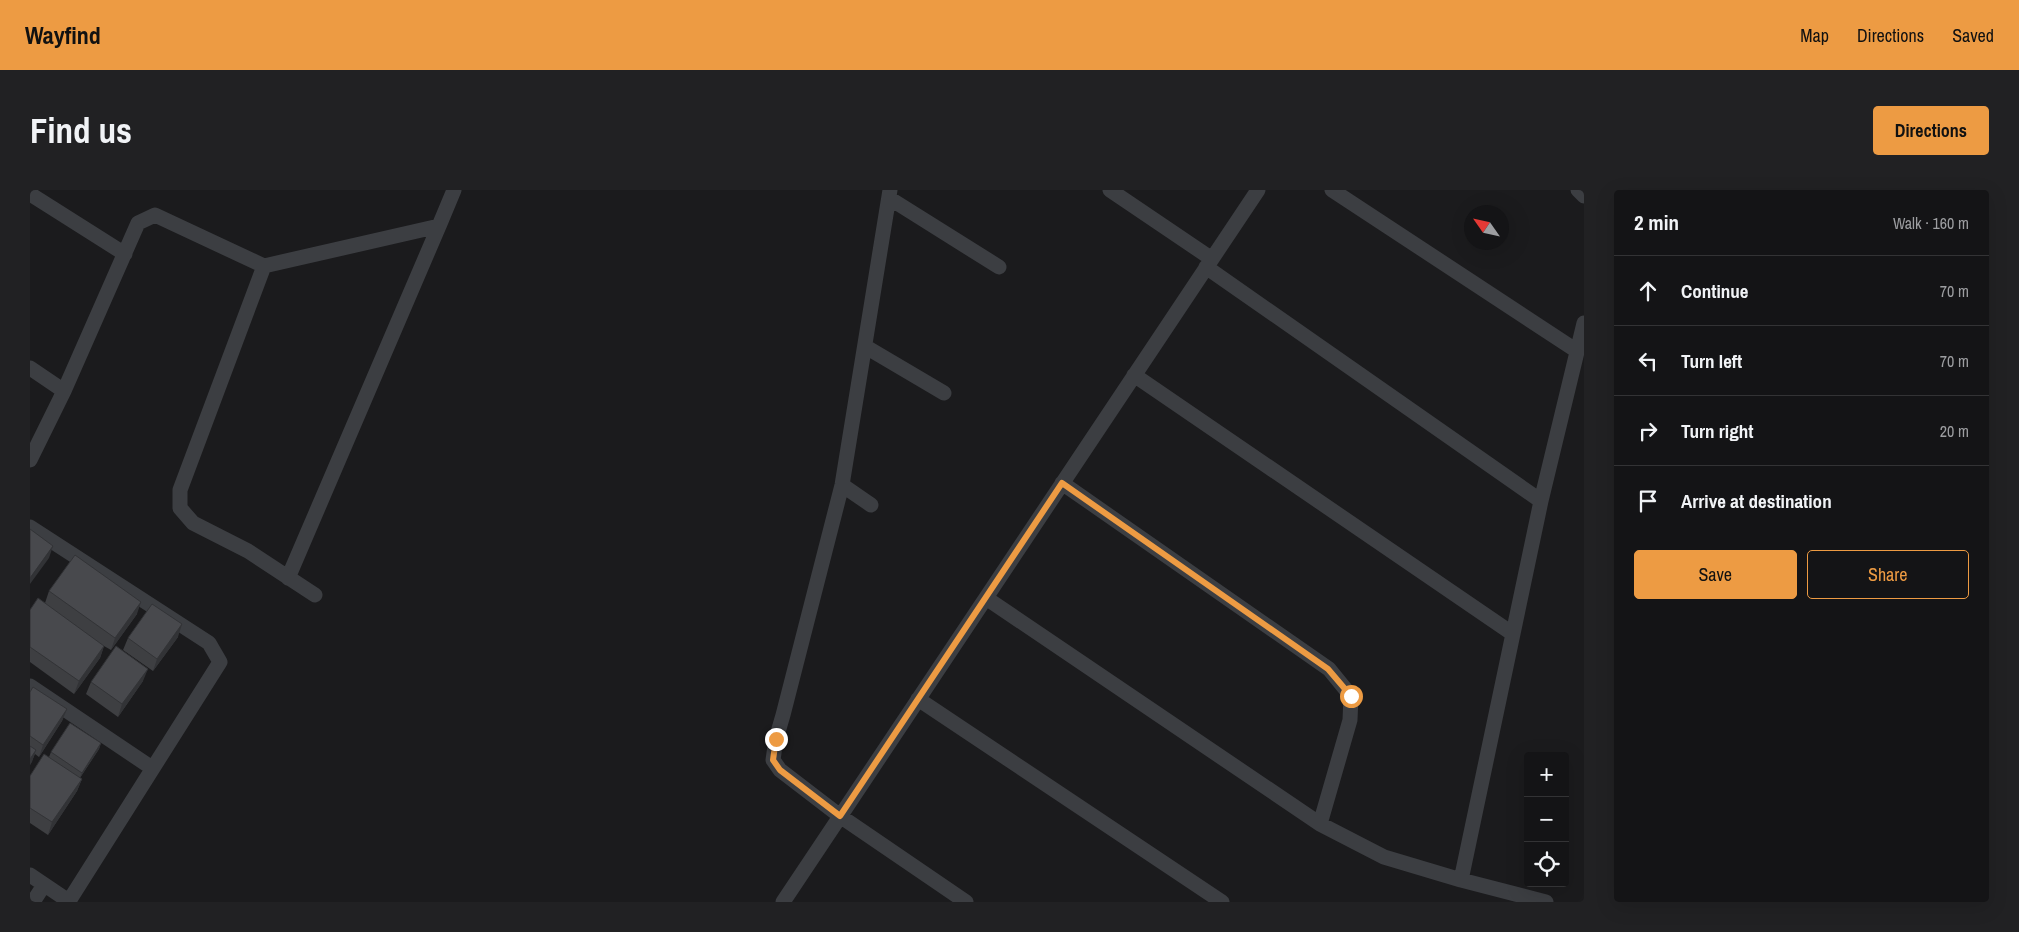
<!DOCTYPE html>
<meta charset="utf-8">
<style>
body{margin:0;font-family:"Archivo Narrow",sans-serif;background:#212123;color:#f1f3f6}
.controls{position:absolute;right:15px;bottom:15px;display:grid;overflow:hidden;border-radius:5px;box-shadow:0 5px 20px #0002}
.controls button{width:45px;height:45px;display:grid;place-items:center;padding:0;border:0;border-bottom:1px solid #333335;background:#141416;color:#f1f3f6;font:25px sans-serif}
.compass{position:absolute;left:1434px;top:15px;width:45px;height:45px;border-radius:50%;background:#141416;box-shadow:0 5px 20px #0002;rotate:304deg}
.stop{position:absolute;width:15px;height:15px;margin:-11px;border:4px solid #ed9b43;border-radius:50%;background:#fff}
.stop.end{background:#ed9b43;border-color:#fff;box-shadow:0 1px 5px #0008}
.list{margin:0;padding:0;list-style:none}
h2{display:flex;justify-content:space-between;align-items:center;height:65px;margin:0;padding:0 20px;font-size:21px}
h2 small{font-size:16px;font-weight:400;color:#9d9ea1}
.list li{display:grid;grid-template-columns:32px 1fr auto;gap:15px;align-items:center;box-sizing:border-box;height:70px;padding:0 20px;border-top:1px solid #333335}
.list b{display:block;font-size:19px;white-space:nowrap}
.list em{font-size:16px;font-style:normal;color:#9d9ea1}
.actions{display:flex;gap:10px;padding:15px 20px}
.actions a{flex:1;padding:11px 0;border:1px solid #ed9b43;border-radius:5px;text-align:center;font-size:18px;color:#ed9b43}
.actions .main{background:#ed9b43;color:#111}
.icon{flex:none;width:28px;height:28px;fill:none;stroke:currentColor;stroke-width:2;stroke-linecap:round;stroke-linejoin:round}
.map{position:relative;flex:none;width:1554px;height:712px;overflow:hidden;border-radius:5px}
header{display:flex;align-items:center;gap:30px;box-sizing:border-box;height:70px;padding:0 25px;background:#ed9b43;color:#111}
header strong{font-size:24px}
nav{display:flex;gap:28px;margin-inline-start:auto;font-size:18px}
.intro{display:flex;align-items:center;justify-content:space-between;box-sizing:border-box;height:120px;padding:0 30px}
h1{margin:0;font-size:35px}
.button{padding:12px 22px;border-radius:5px;background:#ed9b43;color:#111;font-size:18px;font-weight:700}
main{display:flex;gap:30px;padding:0 30px}
aside{flex:1;background:#141416;border-radius:5px;box-shadow:0 5px 20px #0002}
.map>svg:first-child{display:block}
.lines{fill:none;stroke-linecap:round;stroke-linejoin:round}
.minor{stroke:#3c3e42;stroke-width:15}
.wall{fill:#3e3f42}
.shaded-wall{fill:#323336}
.building{fill:#48494d;stroke:#323336}
.route{stroke:#ed9b43;stroke-width:6}
</style>
<header>
<strong>Wayfind</strong>
<nav><a>Map</a><a>Directions</a><a>Saved</a></nav>
</header>
<div class="intro"><h1>Find us</h1><a class="button">Directions</a></div>
<main>
<div class="map">
<svg width="1554" height="712" viewBox="0 0 1554 712">
<rect width="100%" height="100%" fill="#1b1b1d"/>
<g class="lines">
<!-- minor -->
<path class="minor" d="M 860,0 L 812,295 L 753,525 L 746,549 L 743,570 L 750,580 L 810,626 L 936,712
M 1080,0 L 1182,69
M 1302,0 L 1547,161
M 1548,0 L 1554,6
M 0,4 L 95,64
M 859,8 L 969,77
M 234,76 L 150,300 L 150,318 L 163,333 L 218,361 L 285,405
M 1176,77 L 1511,311
M 836,157 L 914,203
M 0,178 L 34,201
M 1104,185 L 1483,444
M 0,270 L 34,201 L 108,33 L 125,25 L 234,76 L 409,36 L 424,0
M 1032,293 L 1299,479 L 1321,506 L 1320,530 L 1290,634
M 812,295 L 841,315
M 0,337 L 179,453 L 190,472 L 39,711
M 258,388 L 409,36
M 956,408 L 1290,634 L 1354,667 L 1431,690 L 1516,712
M 0,496 L 122,578
M 888,509 L 1192,712
M 0,685 L 40,712
M 1431,690 L 1511,311 L 1554,133
M 3,712 L 14,695
M 753,712 L 1228,0"/>
</g>
<!-- wall -->
<path class="wall" d="M 19,401 L 107,424 L 81,460 L 74,456 L 70,468 L 44,504 L 0,472 L 0,420 L 15,413 Z
M 148,447 L 123,481 L 93,460 L 98,448 Z
M 113,491 L 88,527 L 56,504 L 61,492 Z
M 0,502 L 37,519 L 32,531 L 9,567 L 5,564 L 0,575 Z
M 71,553 L 69,559 L 50,588 L 52,589 L 47,601 L 18,645 L 0,633 L 0,586 L 19,567 L 21,562 Z"/>
<!-- shaded-wall -->
<path class="shaded-wall" d="M 23,356 L 19,368 L 0,394 L 0,388 Z
M 111,412 L 107,424 L 81,460 L 85,448 Z
M 152,434 L 148,447 L 123,481 L 127,469 Z
M 74,456 L 70,468 L 44,504 L 49,491 Z
M 118,479 L 113,491 L 88,527 L 92,514 Z
M 37,519 L 32,531 L 9,567 L 13,555 Z
M 71,553 L 69,559 L 49,589 L 52,583 Z
M 6,560 L 2,572 L 0,575 L 0,569 Z
M 52,589 L 47,601 L 18,645 L 22,632 Z"/>
<!-- building -->
<path class="building" d="M 0,339 L 23,356 L 0,388 Z
M 45,365 L 111,412 L 85,448 L 19,401 Z
M 8,408 L 74,456 L 49,491 L 0,457 L 0,420 Z
M 122,414 L 152,434 L 127,469 L 98,448 Z
M 86,456 L 118,479 L 92,514 L 61,492 Z
M 3,497 L 37,519 L 13,555 L 0,546 L 0,502 Z
M 40,533 L 71,553 L 52,583 L 21,562 Z
M 0,556 L 6,560 L 0,569 Z
M 14,564 L 52,589 L 22,632 L 0,618 L 0,586 Z"/>
<g class="lines">
<!-- route -->
<path class="route" d="M 746,549 L 743,570 L 750,580 L 810,626 L 1032,293 L 1298,479 L 1321,506"/>
</g>
</svg>
<div class="controls">
<button>+</button>
<button>−</button>
<button><svg class="icon" aria-label="locate" viewBox="0 0 24 24"><circle cx="12" cy="12" r="6"/><path d="M12 2v4M12 18v4M2 12h4M18 12h4"/></svg></button>
</div>
<svg class="compass" viewBox="-18 -18 36 36"><path d="M0-13l5 13h-10z" fill="#e53935"/><path d="M0 13l5-13h-10z" fill="#9d9ea1"/></svg>
<div class="stop" style="left:1321px;top:506px"></div>
<div class="stop end" style="left:746px;top:549px"></div>
</div>
<aside>
<h2>2 min<small>Walk · 160 m</small></h2>
<ul class="list">
<li><svg class="icon" aria-label="ahead" viewBox="0 0 24 24"><path d="M12 20V5M6 11l6-6 6 6"/></svg><div><b>Continue</b></div><em>70 m</em></li>
<li><svg class="icon" aria-label="left" viewBox="0 0 24 24"><path d="M17 20v-9H6M10 6l-5 5 5 5"/></svg><div><b>Turn left</b></div><em>70 m</em></li>
<li><svg class="icon" aria-label="right" viewBox="0 0 24 24"><path d="M7 20v-9h11M14 6l5 5-5 5"/></svg><div><b>Turn right</b></div><em>20 m</em></li>
<li><svg class="icon" aria-label="arrive" viewBox="0 0 24 24"><path d="M6 21V4h12l-3 4 3 4H6"/></svg><div><b>Arrive at destination</b></div></li>
</ul>
<div class="actions"><a class="main">Save</a><a>Share</a></div>
</aside>
</main>
